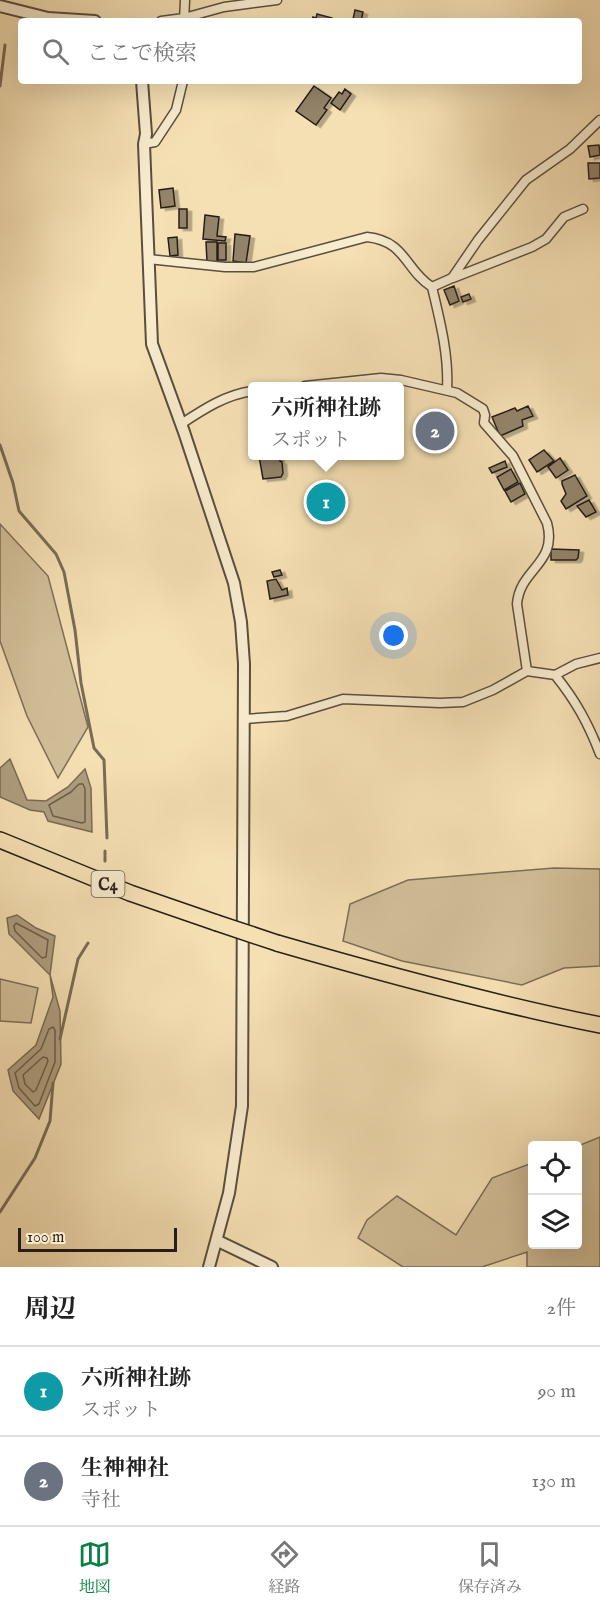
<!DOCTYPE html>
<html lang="ja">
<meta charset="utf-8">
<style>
body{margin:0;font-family:"IM FELL English","Noto Serif JP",serif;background:#f6f6f6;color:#222}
.controls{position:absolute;right:18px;bottom:18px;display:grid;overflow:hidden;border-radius:6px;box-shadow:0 6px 24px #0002}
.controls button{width:54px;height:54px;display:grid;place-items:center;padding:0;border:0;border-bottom:2px solid #e0e0e0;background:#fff;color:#222;font:30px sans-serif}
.scale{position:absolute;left:18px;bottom:15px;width:159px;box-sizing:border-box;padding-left:6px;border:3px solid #281e17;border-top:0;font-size:16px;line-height:21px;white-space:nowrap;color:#281e17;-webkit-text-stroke:4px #f8ebce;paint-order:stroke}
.you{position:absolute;left:394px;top:636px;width:21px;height:21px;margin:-15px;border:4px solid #fff;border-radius:50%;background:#1a73e8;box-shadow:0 0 0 9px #1a73e833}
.badge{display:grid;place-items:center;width:39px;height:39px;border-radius:50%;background:#0b8043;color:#fff;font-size:20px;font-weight:700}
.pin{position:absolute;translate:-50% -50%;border:3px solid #fff;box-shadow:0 2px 6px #0006}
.popup{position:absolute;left:248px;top:382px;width:156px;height:78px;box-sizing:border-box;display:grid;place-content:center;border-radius:6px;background:#fff;filter:drop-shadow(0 2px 4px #0005);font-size:20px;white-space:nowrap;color:#767676}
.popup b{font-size:22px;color:#222}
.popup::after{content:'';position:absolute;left:50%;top:100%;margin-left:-12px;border:12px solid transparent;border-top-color:#fff}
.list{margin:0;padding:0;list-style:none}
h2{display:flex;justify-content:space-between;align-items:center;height:78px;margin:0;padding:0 24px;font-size:26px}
h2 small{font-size:20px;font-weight:400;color:#767676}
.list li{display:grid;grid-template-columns:39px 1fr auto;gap:18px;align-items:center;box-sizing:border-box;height:90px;padding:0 24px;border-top:2px solid #e0e0e0}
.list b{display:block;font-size:22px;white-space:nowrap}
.list p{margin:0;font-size:20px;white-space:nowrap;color:#767676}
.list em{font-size:20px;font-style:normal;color:#767676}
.icon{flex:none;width:33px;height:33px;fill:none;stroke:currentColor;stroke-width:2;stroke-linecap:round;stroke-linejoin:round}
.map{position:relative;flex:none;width:600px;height:1267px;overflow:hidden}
.search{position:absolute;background:#fff;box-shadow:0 6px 24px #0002;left:18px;right:18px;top:18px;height:66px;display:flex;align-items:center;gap:15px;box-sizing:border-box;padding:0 21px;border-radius:6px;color:#767676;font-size:22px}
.sheet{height:258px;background:#fff}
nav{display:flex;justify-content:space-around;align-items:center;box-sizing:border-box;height:84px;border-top:2px solid #e0e0e0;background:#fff;font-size:16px;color:#767676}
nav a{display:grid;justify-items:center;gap:3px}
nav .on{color:#0b8043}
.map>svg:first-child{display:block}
.green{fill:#d2bf99;stroke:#7d6e58;stroke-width:1.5}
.water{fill:#af9e7f;stroke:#796b55;stroke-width:1.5}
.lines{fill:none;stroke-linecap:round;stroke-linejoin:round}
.shore{stroke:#6c5e4b;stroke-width:1.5}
.stream{stroke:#796b55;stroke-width:3}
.building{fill:#938369;stroke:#281e17;stroke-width:1.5;filter:url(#shadow)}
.minor-casing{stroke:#5b4e3e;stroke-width:11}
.tertiary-casing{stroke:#5b4e3e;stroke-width:14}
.motorway-casing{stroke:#281e17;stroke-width:18}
.minor{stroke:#f8ebce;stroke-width:8}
.tertiary{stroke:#f8ebce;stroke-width:10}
.motorway{stroke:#f5e0b4;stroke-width:15}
.motorway-bridge-casing{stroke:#281e17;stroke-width:18;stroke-linecap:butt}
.motorway-bridge{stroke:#f5e0b4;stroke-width:15}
.labels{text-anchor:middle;stroke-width:4.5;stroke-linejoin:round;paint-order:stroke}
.shield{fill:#f8ebce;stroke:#665c4e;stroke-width:1.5}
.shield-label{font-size:16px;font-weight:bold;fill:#281e17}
</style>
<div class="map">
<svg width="600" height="1267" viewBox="0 0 600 1267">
<defs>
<filter id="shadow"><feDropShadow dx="4.5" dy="2.5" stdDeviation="0" flood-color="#0004"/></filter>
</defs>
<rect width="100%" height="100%" fill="#f5e0b4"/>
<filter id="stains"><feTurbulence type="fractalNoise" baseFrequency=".00333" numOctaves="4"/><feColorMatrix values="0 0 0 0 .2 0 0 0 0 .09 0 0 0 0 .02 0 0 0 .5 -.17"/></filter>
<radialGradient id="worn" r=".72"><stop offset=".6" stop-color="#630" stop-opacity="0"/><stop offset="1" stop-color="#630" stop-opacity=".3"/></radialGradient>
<!-- green -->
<path class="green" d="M 0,524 L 48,576 L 88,727 L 58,778 L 27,716 L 0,641 Z
M 554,868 L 600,869 L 600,966 L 564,968 L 522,985 L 402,961 L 343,941 L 350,904 L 408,880 Z
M 0,979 L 38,988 L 31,1023 L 0,1021 Z
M 600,1137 L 600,1267 L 527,1267 L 527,1252 L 482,1267 L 403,1267 L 358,1238 L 367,1220 L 397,1196 L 456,1235 L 492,1178 L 532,1163 L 532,1244 L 578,1244 L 578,1146 Z"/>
<!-- water -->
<path class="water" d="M 10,759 L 27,800 L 46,801 L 68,787 L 85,769 L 91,788 L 92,832 L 48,821 L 44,812 L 30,810 L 0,797 L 0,768 Z
M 17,915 L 36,928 L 55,936 L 50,975 L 60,1011 L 61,1064 L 39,1119 L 13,1091 L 8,1070 L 36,1045 L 53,997 L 50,975 L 9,934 L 7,918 Z"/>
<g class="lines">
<!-- shore -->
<path class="shore" d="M 79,784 L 83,784 L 85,789 L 85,822 L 82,823 L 53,816 L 49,805 L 71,792 Z
M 16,923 L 48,940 L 46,957 L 42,958 L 15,931 L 14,926 Z
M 53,1027 L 55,1030 L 55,1062 L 39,1104 L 35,1106 L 19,1088 L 15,1073 L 41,1049 L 49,1029 Z
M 43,1057 L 47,1058 L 48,1061 L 36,1090 L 33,1092 L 25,1084 L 23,1075 Z"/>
<!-- stream -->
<path class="stream" d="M 0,86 L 5,45
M 0,445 L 13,483 L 19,511 L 56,554 L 64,572 L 75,630 L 81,683 L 94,748 L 104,760 L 107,838
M 105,861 L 105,851
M 60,1039 L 78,959 L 88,943
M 0,1212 L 35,1158 L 50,1121 L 53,1083"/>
</g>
<!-- building -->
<path class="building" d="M 355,10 L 363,12 L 361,21 L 353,19 Z
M 317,14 L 332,18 L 331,21 L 312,21 L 313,17 L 316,18 Z
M 314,86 L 331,98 L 324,108 L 327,110 L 316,125 L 296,111 Z
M 345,89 L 351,94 L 340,110 L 331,103 L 339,92 L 342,94 Z
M 599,145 L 600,155 L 590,157 L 588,146 Z
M 588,163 L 600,163 L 600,178 L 589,179 Z
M 173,188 L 175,206 L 161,208 L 159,190 Z
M 179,209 L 187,209 L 187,228 L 179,228 Z
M 205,215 L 219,217 L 217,236 L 226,237 L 225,241 L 203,239 Z
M 235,234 L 250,236 L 246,263 L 233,261 Z
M 177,237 L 178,255 L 170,256 L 168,238 Z
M 206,242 L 217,242 L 217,262 L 207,262 Z
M 218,243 L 226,243 L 226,260 L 218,260 Z
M 454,286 L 459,301 L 450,305 L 444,290 Z
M 469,294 L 471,299 L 463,302 L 461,297 Z
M 528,406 L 533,416 L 522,420 L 523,426 L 500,436 L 492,417 L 515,408 L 517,411 Z
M 429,424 L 442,427 L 441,435 L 438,434 L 437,436 L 427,432 Z
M 544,450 L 554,461 L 537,472 L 529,460 Z
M 259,456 L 279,456 L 280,461 L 282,462 L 283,473 L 281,477 L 263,479 Z
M 560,458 L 568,470 L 556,478 L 548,467 Z
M 505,461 L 507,467 L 492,473 L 489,468 Z
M 511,469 L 518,482 L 504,490 L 497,477 Z
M 575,475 L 587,496 L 566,509 L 561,501 L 566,494 L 562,484 L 562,481 Z
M 520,483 L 525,494 L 511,502 L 505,491 Z
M 589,500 L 596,512 L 586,517 L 577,506 Z
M 551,549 L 579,550 L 578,558 L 576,560 L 551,560 Z
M 280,570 L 282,575 L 274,577 L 272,572 Z
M 276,579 L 282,590 L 287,588 L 288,595 L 270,599 L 267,581 Z"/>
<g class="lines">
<defs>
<path id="minor" d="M 161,21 L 184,18 L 224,7 L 277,0
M 184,21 L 185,0
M 144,144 L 155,142 L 176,110 L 183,81
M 148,259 L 225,267 L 254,267 L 367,237 C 406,241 405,270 432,287 C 440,321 449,355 447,390
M 453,278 L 532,247 L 546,239 L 564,217 L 583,209
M 432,287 L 452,278 L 478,240 L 526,180 L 570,149 L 600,120
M 305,386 L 381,378 L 401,380 L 457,393 L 483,409 L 485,415 L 484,423 L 513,456 L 547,523 C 558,564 520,568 517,604 L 527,671
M 181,424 C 204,409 225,395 252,391
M 555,675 C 576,701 588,723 600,754
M 244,719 L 287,716 L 343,699 L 440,703 L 463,702 L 493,690 L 527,671 L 555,675 L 576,664 L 600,658"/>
<path id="tertiary" d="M 0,6 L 48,18 L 95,21
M 142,81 L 146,134 L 144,144 L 152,344 L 184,432 L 234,583 L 241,622 L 244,664 L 242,1106 L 229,1193 L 209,1267
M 218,1241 L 272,1267"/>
<path id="motorway" d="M 0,840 L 130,893 L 217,923
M 277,943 C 384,974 491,1003 600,1025"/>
</defs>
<!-- minor casing -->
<use href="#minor" class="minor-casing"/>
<!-- tertiary casing -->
<use href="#tertiary" class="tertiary-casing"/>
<!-- motorway casing -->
<use href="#motorway" class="motorway-casing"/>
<!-- minor -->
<use href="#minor" class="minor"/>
<!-- tertiary -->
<use href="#tertiary" class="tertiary"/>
<!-- motorway -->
<use href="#motorway" class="motorway"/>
<defs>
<path id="motorway-bridge" d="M 217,923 L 277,943"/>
</defs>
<!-- motorway-bridge casing -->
<use href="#motorway-bridge" class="motorway-bridge-casing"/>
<!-- motorway-bridge -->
<use href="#motorway-bridge" class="motorway-bridge"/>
</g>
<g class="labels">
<!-- shield labels -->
<rect class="shield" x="91.5" y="871" width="33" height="26" rx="4.5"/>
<g class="shield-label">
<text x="108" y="890">C4</text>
</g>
</g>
<rect width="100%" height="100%" filter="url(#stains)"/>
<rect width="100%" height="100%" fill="url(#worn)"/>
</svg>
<div class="controls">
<button><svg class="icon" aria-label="locate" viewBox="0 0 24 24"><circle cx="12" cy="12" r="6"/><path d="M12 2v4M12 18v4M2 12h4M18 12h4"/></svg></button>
<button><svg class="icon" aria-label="layers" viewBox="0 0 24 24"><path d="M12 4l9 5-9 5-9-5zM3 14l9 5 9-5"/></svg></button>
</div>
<div class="scale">100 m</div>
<div class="you"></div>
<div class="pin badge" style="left:326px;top:502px;background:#0f9aa8">1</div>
<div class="popup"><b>六所神社跡</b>スポット</div>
<div class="pin badge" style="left:435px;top:431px;background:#6b7280">2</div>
<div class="search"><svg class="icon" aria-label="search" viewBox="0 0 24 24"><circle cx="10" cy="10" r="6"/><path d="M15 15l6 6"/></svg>ここで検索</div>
</div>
<section class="sheet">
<h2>周辺<small>2件</small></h2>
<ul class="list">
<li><span class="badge" style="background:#0f9aa8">1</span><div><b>六所神社跡</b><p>スポット</p></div><em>90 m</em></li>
<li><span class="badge" style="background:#6b7280">2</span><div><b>生神神社</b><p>寺社</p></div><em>130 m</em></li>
</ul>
</section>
<nav>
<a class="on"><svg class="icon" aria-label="map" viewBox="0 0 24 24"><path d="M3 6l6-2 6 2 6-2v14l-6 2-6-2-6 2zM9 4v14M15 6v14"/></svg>地図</a>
<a><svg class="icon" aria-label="directions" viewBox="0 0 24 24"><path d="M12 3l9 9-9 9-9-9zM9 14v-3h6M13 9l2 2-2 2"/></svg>経路</a>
<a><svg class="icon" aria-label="saved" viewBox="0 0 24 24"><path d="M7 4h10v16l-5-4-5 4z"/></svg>保存済み</a>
</nav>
